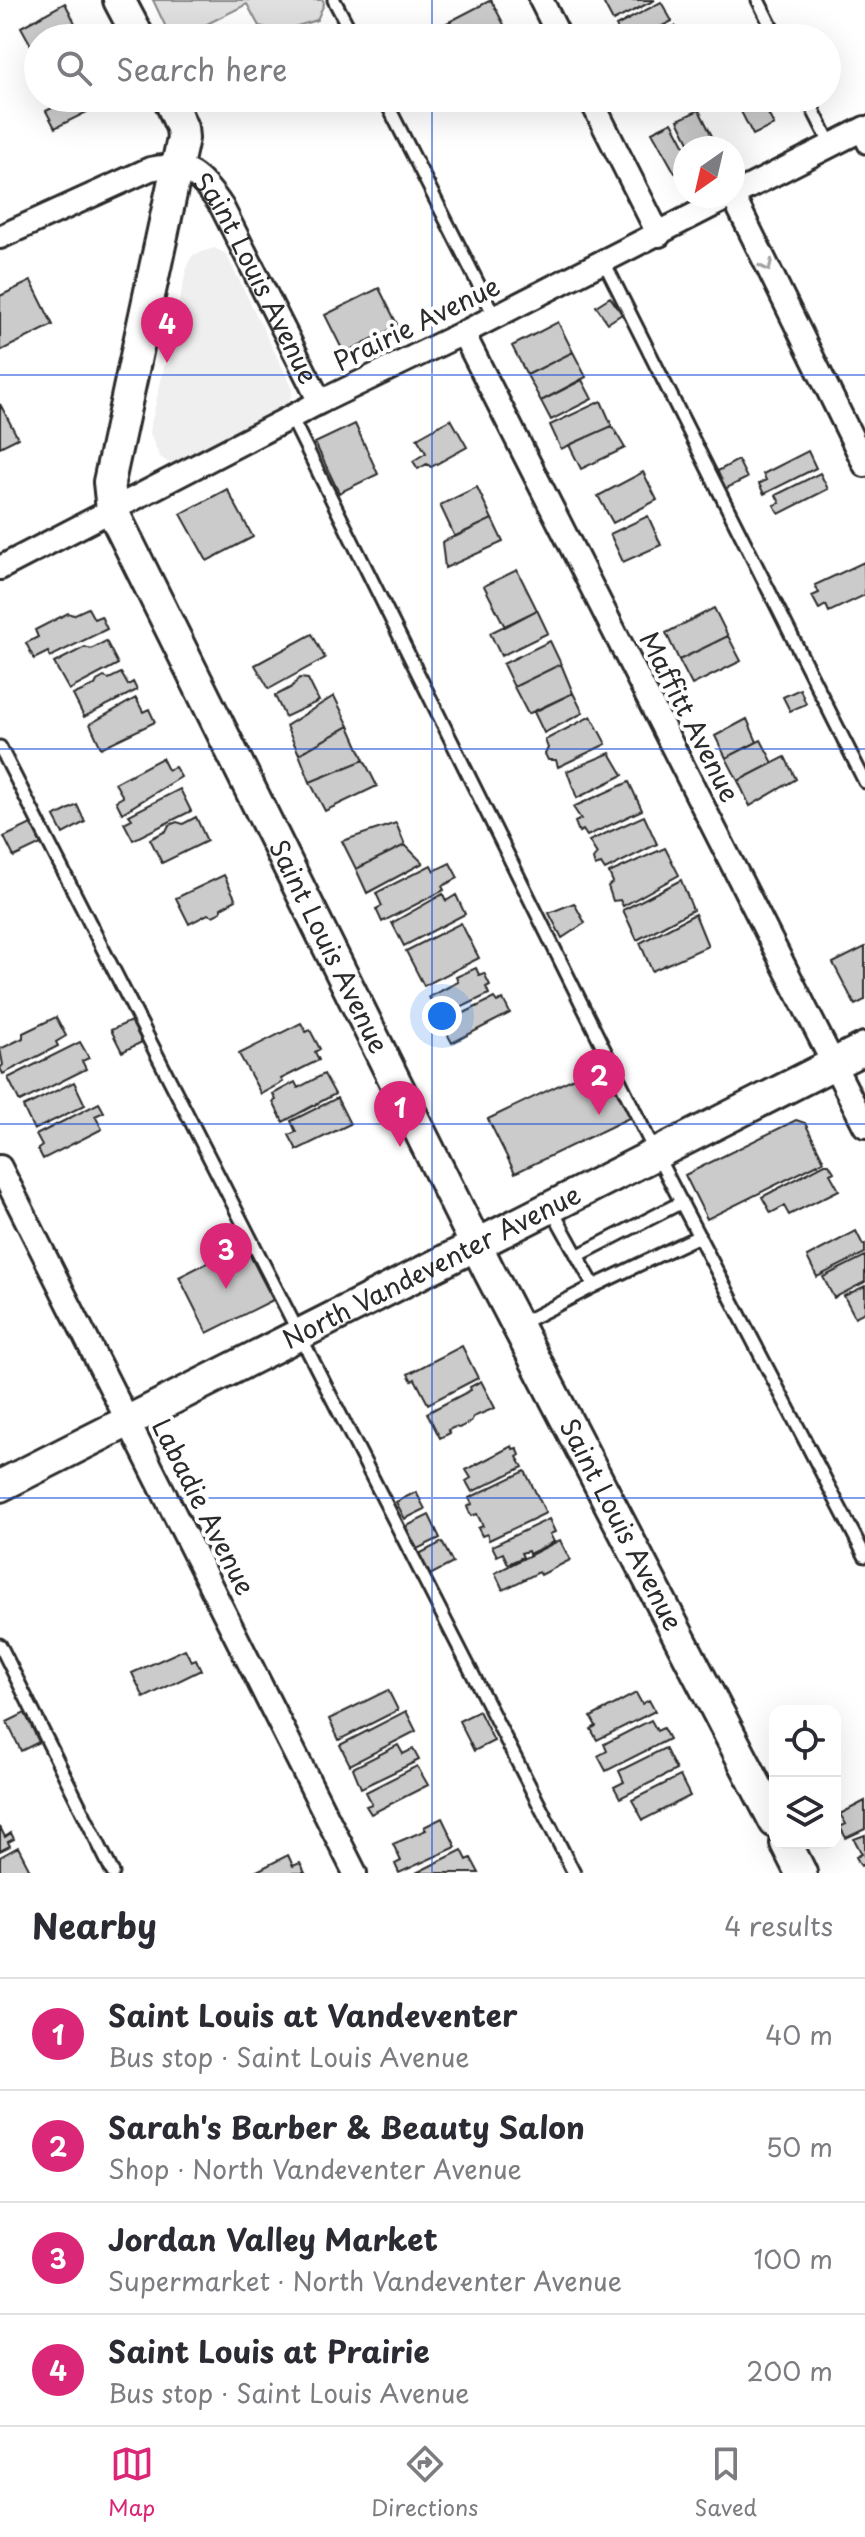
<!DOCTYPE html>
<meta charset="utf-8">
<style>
body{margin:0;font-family:"Playpen Sans",sans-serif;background:#f2f2f3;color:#2b2b33}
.controls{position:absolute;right:24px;bottom:24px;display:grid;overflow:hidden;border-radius:16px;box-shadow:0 8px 32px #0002}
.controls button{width:72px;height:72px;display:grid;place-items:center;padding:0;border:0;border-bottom:2px solid #e1e1e2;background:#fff;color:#2b2b33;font:40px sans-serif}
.compass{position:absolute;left:673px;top:136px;width:72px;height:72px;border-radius:50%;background:#fff;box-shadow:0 8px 32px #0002;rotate:214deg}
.you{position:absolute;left:442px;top:1016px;width:28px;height:28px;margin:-20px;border:6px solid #fff;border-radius:50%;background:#1a73e8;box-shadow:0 0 0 12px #1a73e833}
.badge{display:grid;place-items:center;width:52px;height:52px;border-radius:50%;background:#db2777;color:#fff;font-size:26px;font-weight:700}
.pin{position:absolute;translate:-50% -66px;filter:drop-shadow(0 2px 4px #0008)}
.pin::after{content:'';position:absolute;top:42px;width:28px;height:24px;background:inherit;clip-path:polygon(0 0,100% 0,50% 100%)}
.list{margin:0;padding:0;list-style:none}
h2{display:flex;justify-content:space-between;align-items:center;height:104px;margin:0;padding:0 32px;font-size:34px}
h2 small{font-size:26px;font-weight:400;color:#7c7c81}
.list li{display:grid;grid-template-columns:52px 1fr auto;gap:24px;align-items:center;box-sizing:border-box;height:112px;padding:0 32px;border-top:2px solid #e1e1e2}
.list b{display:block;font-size:30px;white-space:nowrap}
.list p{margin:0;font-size:26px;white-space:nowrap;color:#7c7c81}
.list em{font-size:26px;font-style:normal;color:#7c7c81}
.icon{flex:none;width:44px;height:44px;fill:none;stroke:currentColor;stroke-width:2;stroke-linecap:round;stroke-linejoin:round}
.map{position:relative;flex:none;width:865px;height:1873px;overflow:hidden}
.search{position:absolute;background:#fff;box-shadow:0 8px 32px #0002;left:24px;right:24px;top:24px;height:88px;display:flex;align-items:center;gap:20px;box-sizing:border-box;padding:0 28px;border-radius:44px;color:#7c7c81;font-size:30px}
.sheet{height:552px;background:#fff}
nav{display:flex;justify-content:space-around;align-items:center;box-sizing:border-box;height:112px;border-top:2px solid #e1e1e2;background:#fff;font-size:22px;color:#7c7c81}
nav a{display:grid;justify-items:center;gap:4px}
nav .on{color:#db2777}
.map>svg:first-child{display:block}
.built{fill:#efefef}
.green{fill:#e0e0e0;stroke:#868686;stroke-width:2}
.building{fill:#cbcbcb;stroke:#2b2b2b;stroke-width:2}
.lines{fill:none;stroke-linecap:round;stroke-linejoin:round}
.lane-casing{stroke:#2b2b2b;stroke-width:17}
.street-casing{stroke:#2b2b2b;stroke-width:28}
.secondary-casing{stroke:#2b2b2b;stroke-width:36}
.lane{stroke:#fff;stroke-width:11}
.street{stroke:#fff;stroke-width:22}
.secondary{stroke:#fff;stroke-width:30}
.oneway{stroke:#a0a0a0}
.grid{fill:none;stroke:#1d4ed8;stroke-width:2;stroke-opacity:0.55}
.labels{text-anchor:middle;stroke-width:8;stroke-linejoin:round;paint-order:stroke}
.street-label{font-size:26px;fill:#2b2b2b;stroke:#fff}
</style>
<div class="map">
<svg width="865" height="1873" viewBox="0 0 865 1873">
<rect width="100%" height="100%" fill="#fff"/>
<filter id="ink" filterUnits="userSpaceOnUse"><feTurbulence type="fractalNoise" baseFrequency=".0125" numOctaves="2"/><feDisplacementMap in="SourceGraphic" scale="16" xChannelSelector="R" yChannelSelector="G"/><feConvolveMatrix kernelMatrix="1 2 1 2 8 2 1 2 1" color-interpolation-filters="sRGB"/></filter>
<g filter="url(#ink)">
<!-- built -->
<path class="built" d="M 214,248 L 226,254 L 292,387 L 292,395 L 285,407 L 174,463 L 167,462 L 159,456 L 150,433 L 151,424 L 188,263 L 193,255 Z"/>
<!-- green -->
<path class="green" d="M 153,0 L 323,0 L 324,4 L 317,20 L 281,31 L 259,26 L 247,4 L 179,38 L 171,38 Z"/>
<!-- building -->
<path class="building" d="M 491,0 L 511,38 L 453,38 L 445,24 Z
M 608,0 L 655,0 L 613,21 L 603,2 Z
M 661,2 L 672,21 L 639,38 L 622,38 L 616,26 Z
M 65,3 L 75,23 L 49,38 L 38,38 L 38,44 L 32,47 L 21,27 Z
M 675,26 L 682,38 L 651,38 Z
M 57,98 L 113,98 L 113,99 L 55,128 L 46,111 L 54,107 L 51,101 Z
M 734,98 L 760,98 L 774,125 L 753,135 Z
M 699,110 L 718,148 L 692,148 L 678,120 Z
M 672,122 L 686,148 L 685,168 L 675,173 L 652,132 Z
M 31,281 L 53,325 L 0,351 L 0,296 Z
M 379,288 L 398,326 L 344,353 L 325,315 Z
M 610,297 L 622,314 L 608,323 L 596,306 Z
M 558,322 L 573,352 L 527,375 L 512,346 Z
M 573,352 L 586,377 L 541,401 L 527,375 Z
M 582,380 L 592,399 L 551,420 L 541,401 Z
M 601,401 L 612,426 L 561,449 L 550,425 Z
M 0,404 L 18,438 L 0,447 Z
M 451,419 L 467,447 L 431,467 L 427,464 L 418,469 L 413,461 L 426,453 L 417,438 Z
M 355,424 L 378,474 L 339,493 L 315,443 Z
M 612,426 L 625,448 L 581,469 L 569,445 Z
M 808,451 L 816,468 L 764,494 L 759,484 L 766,480 L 763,474 Z
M 738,460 L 747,478 L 725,489 L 716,472 Z
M 643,472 L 657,500 L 613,523 L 598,496 Z
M 820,473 L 828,489 L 779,514 L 774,505 L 780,503 L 776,495 Z
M 477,487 L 492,519 L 455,537 L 440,505 Z
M 227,489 L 253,537 L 207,561 L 181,514 Z
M 648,516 L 661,545 L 623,562 L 610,534 Z
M 492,519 L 503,542 L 445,568 L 442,542 Z
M 864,562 L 865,595 L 829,612 L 826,605 L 819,609 L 812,596 L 819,593 L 815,585 Z
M 517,570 L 537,610 L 505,627 L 484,586 Z
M 88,608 L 94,619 L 101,616 L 107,629 L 50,657 L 48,652 L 34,659 L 26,643 L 38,637 L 35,630 L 68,613 L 73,615 Z
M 714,608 L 728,636 L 679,660 L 666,633 Z
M 537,610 L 548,633 L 501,656 L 490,633 Z
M 312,634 L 325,658 L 269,689 L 255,665 Z
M 728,636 L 741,661 L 692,685 L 679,660 Z
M 106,641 L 118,664 L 69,690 L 54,663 L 85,647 L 91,649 Z
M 550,641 L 561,664 L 514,687 L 503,664 Z
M 561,664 L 573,693 L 528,714 L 514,687 Z
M 121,673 L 128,685 L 133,682 L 137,690 L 84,717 L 73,695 L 95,685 L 97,681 L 104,677 L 109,679 Z
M 299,678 L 308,679 L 319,701 L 285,717 L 275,696 L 292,687 Z
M 800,689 L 806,704 L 790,711 L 783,697 Z
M 573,693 L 583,713 L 544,733 L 534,712 Z
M 334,696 L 349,726 L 299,754 L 286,726 Z
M 136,698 L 143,712 L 149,709 L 155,722 L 101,748 L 90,724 Z
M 591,716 L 606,744 L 558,767 L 556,760 L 548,760 L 545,754 L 548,748 L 545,740 Z
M 747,719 L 757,742 L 726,758 L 715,736 Z
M 349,726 L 364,760 L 310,782 L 299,754 Z
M 761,740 L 773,763 L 738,781 L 726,758 Z
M 610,753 L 623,775 L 577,798 L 567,771 Z
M 785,757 L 796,779 L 750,806 L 738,781 Z
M 162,758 L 168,770 L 175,767 L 181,777 L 122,813 L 116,801 L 123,797 L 115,783 Z
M 364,760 L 377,786 L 325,811 L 310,782 Z
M 629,782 L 642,810 L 587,836 L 583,830 L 579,832 L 575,822 L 581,819 L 573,807 Z
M 180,789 L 191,811 L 133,840 L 124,823 L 132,819 L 129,815 Z
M 77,805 L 85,822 L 63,834 L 54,817 Z
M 644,816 L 657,844 L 605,870 L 601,864 L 595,866 L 593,859 L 597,854 L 589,841 Z
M 196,817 L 207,841 L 162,863 L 150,839 L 166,831 L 169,825 L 177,822 L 183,824 Z
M 396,823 L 405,845 L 356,869 L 342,841 Z
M 31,824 L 41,844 L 14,857 L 4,837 Z
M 405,845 L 423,863 L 367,893 L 356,869 Z
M 665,848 L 679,875 L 623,906 L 620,900 L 613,901 L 608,886 L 613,882 L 609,873 Z
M 450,863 L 458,878 L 442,886 L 444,890 L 382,922 L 376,909 L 382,906 L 376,893 L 431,865 L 434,871 Z
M 224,875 L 236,900 L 221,908 L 221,912 L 213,916 L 208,914 L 189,924 L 176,898 Z
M 681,880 L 693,910 L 637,940 L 623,910 Z
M 443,894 L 446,901 L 456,895 L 465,914 L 404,946 L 392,923 Z
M 574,903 L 585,923 L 562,938 L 549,913 Z
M 695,914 L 708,946 L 652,971 L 640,943 Z
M 461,923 L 479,958 L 424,986 L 406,951 Z
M 865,947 L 865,1000 L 855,1005 L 833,963 Z
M 476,968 L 479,975 L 484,973 L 490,985 L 486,987 L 489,994 L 440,1018 L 429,997 L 458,982 L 456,977 Z
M 494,998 L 497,1002 L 503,999 L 510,1013 L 452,1043 L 442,1024 Z
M 56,1017 L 66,1036 L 56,1042 L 58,1046 L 3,1074 L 0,1068 L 3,1065 L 0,1049 L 23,1038 L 23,1033 Z
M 131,1021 L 142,1042 L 122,1052 L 111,1030 Z
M 301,1023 L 306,1032 L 310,1030 L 320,1049 L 315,1052 L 319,1060 L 281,1079 L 283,1082 L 261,1094 L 239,1054 Z
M 80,1042 L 89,1058 L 82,1061 L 86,1069 L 20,1102 L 8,1078 Z
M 605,1063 L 631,1117 L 515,1173 L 488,1119 Z
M 324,1074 L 335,1094 L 283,1122 L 273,1102 L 276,1100 L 273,1094 L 295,1082 L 298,1088 Z
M 74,1082 L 85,1105 L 34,1130 L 23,1107 Z
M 337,1098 L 350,1124 L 297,1150 L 289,1135 L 296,1132 L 291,1121 Z
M 99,1103 L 104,1112 L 95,1116 L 102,1129 L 43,1159 L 38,1149 L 42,1146 L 36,1135 Z
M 796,1120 L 805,1123 L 824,1161 L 707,1219 L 685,1175 Z
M 825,1164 L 829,1164 L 834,1172 L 830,1174 L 839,1190 L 789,1215 L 784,1206 L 771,1213 L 762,1197 Z
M 856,1231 L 863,1245 L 865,1244 L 865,1253 L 817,1277 L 807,1257 Z
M 244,1244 L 273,1300 L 207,1333 L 179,1277 Z
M 865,1256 L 865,1282 L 834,1298 L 823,1277 Z
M 865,1286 L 865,1312 L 855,1317 L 844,1296 Z
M 462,1346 L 478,1378 L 428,1404 L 415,1379 L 412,1381 L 408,1374 Z
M 481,1381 L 495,1408 L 473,1417 L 471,1422 L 459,1428 L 455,1427 L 448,1430 L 450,1433 L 440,1438 L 427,1413 L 471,1390 L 470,1387 Z
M 512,1446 L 513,1449 L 517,1448 L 520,1455 L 517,1457 L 523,1467 L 472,1492 L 466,1481 L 471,1478 L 466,1470 Z
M 525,1471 L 546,1513 L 489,1540 L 487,1534 L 482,1536 L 478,1528 L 483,1526 L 477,1514 L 471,1516 L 467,1507 L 472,1504 L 469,1498 Z
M 416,1492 L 425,1509 L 405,1519 L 396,1502 Z
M 429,1515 L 440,1538 L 417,1549 L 405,1527 Z
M 549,1519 L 555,1532 L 550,1534 L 554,1542 L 529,1554 L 528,1551 L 521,1553 L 523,1557 L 508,1564 L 503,1553 L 497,1556 L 492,1546 Z
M 560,1540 L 570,1560 L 541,1575 L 539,1572 L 503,1590 L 495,1573 Z
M 442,1542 L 453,1563 L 430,1575 L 419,1554 Z
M 185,1649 L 191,1661 L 196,1659 L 201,1670 L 144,1698 L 132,1673 Z
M 388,1690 L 398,1710 L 339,1740 L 329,1719 Z
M 636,1693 L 642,1704 L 649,1700 L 655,1711 L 597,1740 L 591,1729 L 596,1726 L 591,1717 Z
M 406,1711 L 416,1731 L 350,1765 L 340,1745 Z
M 479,1711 L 494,1741 L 474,1751 L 459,1721 Z
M 25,1713 L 39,1742 L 21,1751 L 7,1722 Z
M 651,1720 L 657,1731 L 663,1728 L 669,1739 L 606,1771 L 598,1756 L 607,1751 L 604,1744 Z
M 398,1745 L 403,1754 L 413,1749 L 419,1760 L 361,1788 L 353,1768 Z
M 665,1748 L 676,1770 L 620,1798 L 614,1787 L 624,1782 L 619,1771 Z
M 417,1766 L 428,1785 L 371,1814 L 366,1806 L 372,1804 L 366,1792 Z
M 680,1776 L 690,1796 L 643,1820 L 632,1800 Z
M 865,1801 L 865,1829 L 846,1838 L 840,1827 L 846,1824 L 840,1814 Z
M 442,1818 L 456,1847 L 399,1873 L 395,1864 L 401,1861 L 393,1844 L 426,1830 L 424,1827 Z
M 0,1827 L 5,1837 L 11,1833 L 14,1839 L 8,1842 L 10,1846 L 0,1851 Z
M 865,1835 L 865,1864 L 861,1866 L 856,1857 L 862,1854 L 854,1839 Z
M 18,1847 L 31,1872 L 0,1873 L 0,1857 Z
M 462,1850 L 467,1860 L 471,1858 L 479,1873 L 416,1873 Z
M 288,1855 L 293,1866 L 300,1863 L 305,1873 L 253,1873 Z"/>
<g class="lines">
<defs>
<path id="lane" d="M 334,0 L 354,38
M 758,0 L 777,38
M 384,98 L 495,317
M 807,98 L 831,145
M 857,132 L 865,147
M 604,262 L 865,782
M 291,417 L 656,1154 L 865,1556
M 0,747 L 574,1873
M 577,1256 L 682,1202
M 594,1286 L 699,1236
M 518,1325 L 594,1286 L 551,1208
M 0,1645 L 113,1873"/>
<g id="street">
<path d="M 541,0 L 560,38"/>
<path d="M 590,98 L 659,235"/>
<path d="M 733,195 L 865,128"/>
<path d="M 733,196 L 865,465"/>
<path id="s1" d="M 0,237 L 150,169 C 186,160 203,179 222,207 L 320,402"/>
<path d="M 463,333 L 865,1126"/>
<path d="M 0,568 L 320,402 L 463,333 L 731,196"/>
<path d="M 0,1167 L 355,1873"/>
</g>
<g id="secondary">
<path d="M 119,0 L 139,38"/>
<path id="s2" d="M 169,98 L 182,128 L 183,138 L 109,482 L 112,510 L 489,1271 L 775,1822"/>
<path id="s3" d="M 0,1486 L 865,1048"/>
<path d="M 786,1843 L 801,1873"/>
</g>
</defs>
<!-- lane casing -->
<use href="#lane" class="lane-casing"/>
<!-- street casing -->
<use href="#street" class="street-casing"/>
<!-- secondary casing -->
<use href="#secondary" class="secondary-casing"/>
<!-- lane -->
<use href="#lane" class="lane"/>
<!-- street -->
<use href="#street" class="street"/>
<!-- secondary -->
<use href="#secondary" class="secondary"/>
</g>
<!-- one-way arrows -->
<defs><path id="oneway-chevron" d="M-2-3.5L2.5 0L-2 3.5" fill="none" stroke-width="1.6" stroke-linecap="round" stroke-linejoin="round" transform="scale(2)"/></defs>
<use class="oneway" href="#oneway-chevron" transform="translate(767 266) rotate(64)"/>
</g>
<!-- grid -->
<path class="grid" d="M 432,0 L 432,38M 432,98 L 432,1873M 0,375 L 865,375M 0,749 L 865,749M 0,1124 L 865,1124M 0,1498 L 865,1498"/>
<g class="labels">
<!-- street labels -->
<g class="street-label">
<text dy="9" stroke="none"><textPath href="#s1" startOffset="332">Saint Louis Avenue</textPath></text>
<text transform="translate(417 324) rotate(-26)" y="9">Prairie Avenue</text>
<text transform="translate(689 717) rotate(63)" y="9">Maffitt Avenue</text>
<text dy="9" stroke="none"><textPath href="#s2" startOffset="910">Saint Louis Avenue</textPath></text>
<text dy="9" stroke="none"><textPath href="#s3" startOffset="484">North Vandeventer Avenue</textPath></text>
<text transform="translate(203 1507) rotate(63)" y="9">Labadie Avenue</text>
<text dy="9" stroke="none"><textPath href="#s2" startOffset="1558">Saint Louis Avenue</textPath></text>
</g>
</g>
</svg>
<div class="controls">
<button><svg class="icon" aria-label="locate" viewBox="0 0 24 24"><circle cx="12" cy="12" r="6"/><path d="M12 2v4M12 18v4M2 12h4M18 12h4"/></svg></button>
<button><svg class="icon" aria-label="layers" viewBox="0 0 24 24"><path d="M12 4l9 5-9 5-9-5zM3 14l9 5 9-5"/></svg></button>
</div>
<svg class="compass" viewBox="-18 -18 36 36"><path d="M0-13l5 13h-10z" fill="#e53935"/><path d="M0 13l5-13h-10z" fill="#7c7c81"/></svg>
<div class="you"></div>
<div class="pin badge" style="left:400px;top:1147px">1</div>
<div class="pin badge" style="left:599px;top:1115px">2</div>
<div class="pin badge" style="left:226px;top:1289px">3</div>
<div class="pin badge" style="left:167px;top:363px">4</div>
<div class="search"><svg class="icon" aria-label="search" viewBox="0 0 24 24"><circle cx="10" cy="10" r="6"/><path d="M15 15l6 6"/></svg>Search here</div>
</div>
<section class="sheet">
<h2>Nearby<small>4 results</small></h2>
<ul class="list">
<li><span class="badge">1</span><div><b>Saint Louis at Vandeventer</b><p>Bus stop · Saint Louis Avenue</p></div><em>40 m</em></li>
<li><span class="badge">2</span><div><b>Sarah's Barber &amp; Beauty Salon</b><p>Shop · North Vandeventer Avenue</p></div><em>50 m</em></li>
<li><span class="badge">3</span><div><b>Jordan Valley Market</b><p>Supermarket · North Vandeventer Avenue</p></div><em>100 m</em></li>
<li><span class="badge">4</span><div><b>Saint Louis at Prairie</b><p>Bus stop · Saint Louis Avenue</p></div><em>200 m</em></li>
</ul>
</section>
<nav>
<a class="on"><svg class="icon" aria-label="map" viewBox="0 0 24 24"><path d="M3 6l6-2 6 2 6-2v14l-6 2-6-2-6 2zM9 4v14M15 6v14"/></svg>Map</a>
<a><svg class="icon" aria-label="directions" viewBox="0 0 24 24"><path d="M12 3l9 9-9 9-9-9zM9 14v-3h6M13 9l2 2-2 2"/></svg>Directions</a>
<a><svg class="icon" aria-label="saved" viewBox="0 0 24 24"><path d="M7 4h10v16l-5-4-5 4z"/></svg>Saved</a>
</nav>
